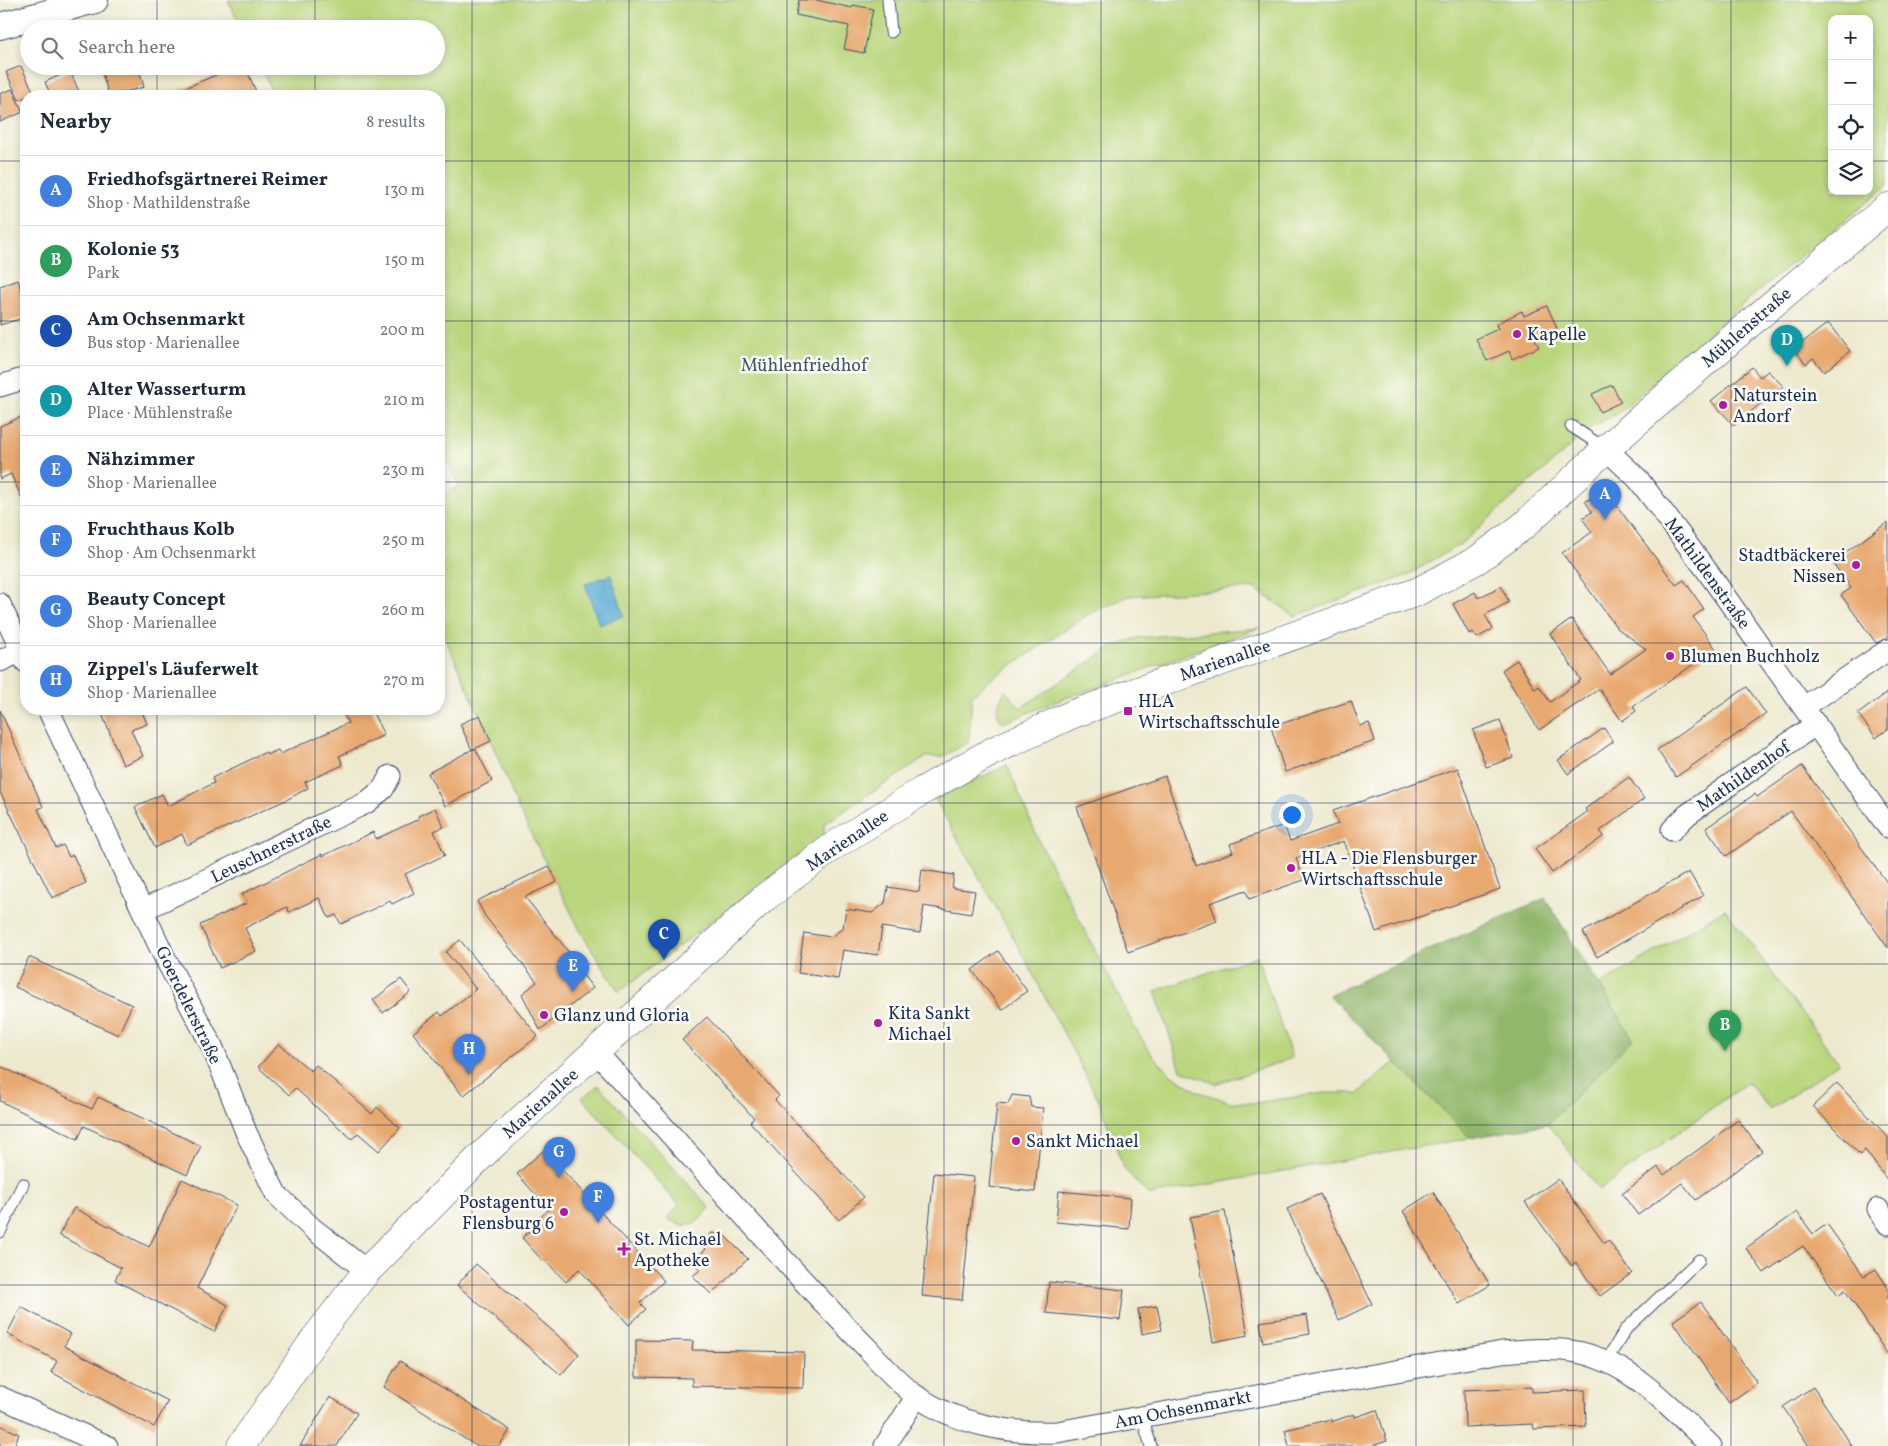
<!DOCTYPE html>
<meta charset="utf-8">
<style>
body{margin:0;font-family:Vollkorn,serif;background:#f2f2f3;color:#1f2937}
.controls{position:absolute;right:15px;top:15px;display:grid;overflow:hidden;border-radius:10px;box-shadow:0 2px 8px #0003}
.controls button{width:45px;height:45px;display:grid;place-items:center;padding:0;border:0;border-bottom:1px solid #e0e1e3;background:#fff;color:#1f2937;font:25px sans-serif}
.you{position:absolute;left:1291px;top:814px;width:18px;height:18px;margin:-12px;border:4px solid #fff;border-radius:50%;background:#1a73e8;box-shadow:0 0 0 8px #1a73e833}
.badge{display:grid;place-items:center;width:32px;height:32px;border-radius:50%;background:#2563eb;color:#fff;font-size:16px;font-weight:700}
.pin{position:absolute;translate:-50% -41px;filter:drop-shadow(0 1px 2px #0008)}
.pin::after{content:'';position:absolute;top:26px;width:18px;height:15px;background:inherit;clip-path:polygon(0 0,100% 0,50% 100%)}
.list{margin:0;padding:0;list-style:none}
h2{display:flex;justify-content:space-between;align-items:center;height:65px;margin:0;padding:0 20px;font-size:21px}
h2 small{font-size:16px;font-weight:400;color:#747a83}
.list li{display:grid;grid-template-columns:32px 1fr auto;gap:15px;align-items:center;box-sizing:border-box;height:70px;padding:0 20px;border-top:1px solid #e0e1e3}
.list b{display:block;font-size:19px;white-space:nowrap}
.list p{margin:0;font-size:16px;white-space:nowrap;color:#747a83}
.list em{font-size:16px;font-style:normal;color:#747a83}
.icon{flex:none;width:28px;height:28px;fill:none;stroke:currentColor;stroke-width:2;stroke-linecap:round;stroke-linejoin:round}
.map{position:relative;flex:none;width:1888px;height:1446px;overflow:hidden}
.search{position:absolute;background:#fff;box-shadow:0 2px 8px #0003;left:20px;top:20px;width:425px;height:55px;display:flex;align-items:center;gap:12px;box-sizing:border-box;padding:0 18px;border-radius:28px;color:#747a83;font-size:19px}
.panel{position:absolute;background:#fff;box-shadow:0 2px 8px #0003;left:20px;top:90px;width:425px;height:625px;border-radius:20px}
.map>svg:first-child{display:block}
.green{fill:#b9d67d;stroke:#6a826e;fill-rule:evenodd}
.forest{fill:#92b76c;stroke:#567365}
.water{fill:#59abd4;stroke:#3a6d99}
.building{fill:#e8a970}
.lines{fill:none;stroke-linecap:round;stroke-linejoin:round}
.service-casing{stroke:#3a4b6f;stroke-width:13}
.minor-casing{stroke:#3a4b6f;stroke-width:23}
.tertiary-casing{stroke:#3a4b6f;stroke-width:28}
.secondary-casing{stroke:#3a4b6f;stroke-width:29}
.service{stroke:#fff;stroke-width:11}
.minor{stroke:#fff;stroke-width:21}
.tertiary{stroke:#fff;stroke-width:26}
.secondary{stroke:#fff;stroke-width:28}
.grid{fill:none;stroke:#1b2f5e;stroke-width:1;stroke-opacity:0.55}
.poi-dot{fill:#b5179e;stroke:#fdfcf7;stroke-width:2}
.labels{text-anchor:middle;stroke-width:5;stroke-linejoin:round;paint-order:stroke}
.street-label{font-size:18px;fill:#1b2f5e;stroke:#fdfcf7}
.poi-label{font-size:18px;fill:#1b2f5e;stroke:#fdfcf7;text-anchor:start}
.park-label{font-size:18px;fill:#425966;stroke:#fdfcf7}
</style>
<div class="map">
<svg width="1888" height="1446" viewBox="0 0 1888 1446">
<rect width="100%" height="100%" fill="#fdfcf7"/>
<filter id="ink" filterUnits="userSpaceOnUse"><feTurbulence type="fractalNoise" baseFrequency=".02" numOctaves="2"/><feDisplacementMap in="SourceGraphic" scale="10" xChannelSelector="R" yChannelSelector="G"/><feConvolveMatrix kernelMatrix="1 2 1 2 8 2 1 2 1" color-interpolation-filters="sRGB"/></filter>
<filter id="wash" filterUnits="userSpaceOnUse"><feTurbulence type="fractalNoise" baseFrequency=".0096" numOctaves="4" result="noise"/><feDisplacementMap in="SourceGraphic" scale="20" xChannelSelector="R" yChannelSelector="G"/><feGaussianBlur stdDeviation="1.12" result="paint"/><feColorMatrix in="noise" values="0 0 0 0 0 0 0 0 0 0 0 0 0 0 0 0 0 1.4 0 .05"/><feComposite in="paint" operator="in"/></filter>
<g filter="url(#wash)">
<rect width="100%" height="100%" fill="#ede9ce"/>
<!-- green -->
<path class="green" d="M 228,0 L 1888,0 L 1888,185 L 1765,285 L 1617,414 L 1593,426 L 1462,543 L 1406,576 L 1295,616 L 1254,588 L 1129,596 L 1089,614 L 994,677 L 972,695 L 969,742 L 942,757 L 926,757 L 824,824 L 824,836 L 619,992 L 583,936 L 519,810 L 491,741 L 439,624 L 439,496 L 460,486 L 439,443 L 439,96 L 274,96 L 260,66 L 436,66 L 436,29 L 242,29 ZM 1832,19 L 1869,19 L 1869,191 L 1832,191 Z
M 1259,628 L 1047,705 L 1003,723 C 993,711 998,704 1005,691 L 1021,708 L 1110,648 L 1136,638 Z
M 1007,765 L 1038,839 L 1136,1030 L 1152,1055 L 1172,1075 L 1199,1092 L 1230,1102 L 1254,1103 L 1324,1093 L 1358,1093 L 1395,1062 L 1470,1138 L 1149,1195 L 1124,1169 L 1099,1101 L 1023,955 L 935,799 Z
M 1725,909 L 1839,1063 L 1770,1110 L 1748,1082 L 1599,1190 L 1548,1124 L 1633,1039 L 1600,985 Z
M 1257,956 L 1292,1058 L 1216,1084 L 1181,1070 L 1155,991 Z
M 598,1085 L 710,1208 L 697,1222 L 681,1226 L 667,1218 L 679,1205 L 582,1098 Z"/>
<!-- forest -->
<path class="forest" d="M 1545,898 L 1633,1039 L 1548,1124 L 1470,1138 L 1329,995 Z"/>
<!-- water -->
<path class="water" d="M 611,575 L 624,616 L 599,625 L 585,584 Z"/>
<g id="blocks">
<!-- building -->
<path class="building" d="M 799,0 L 816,0 L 852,8 L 853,5 L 873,9 L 864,53 L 844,49 L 849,26 L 796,15 Z
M 21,66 L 34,93 L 19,100 L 6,72 Z
M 100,66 L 138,66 L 144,87 L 109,96 Z
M 212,66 L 245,66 L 258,96 L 166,96 L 216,75 Z
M 70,71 L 81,96 L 51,96 L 45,82 Z
M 12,89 L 23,112 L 0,122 L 0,94 Z
M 18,280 L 26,305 L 26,317 L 0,325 L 0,286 Z
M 1547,306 L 1557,328 L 1535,339 L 1539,347 L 1512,359 L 1509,351 L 1487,361 L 1476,339 L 1498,329 L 1496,324 L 1522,311 L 1524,316 Z
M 1828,323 L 1850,351 L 1824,372 L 1813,358 L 1806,364 L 1794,349 Z
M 1752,367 L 1760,377 L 1768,371 L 1783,386 L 1734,425 L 1711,401 Z
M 1612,385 L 1621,402 L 1600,412 L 1592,394 Z
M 26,415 L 26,508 L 11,474 L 0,479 L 0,426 Z
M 1597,496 L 1611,498 L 1676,585 L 1684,580 L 1704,609 L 1693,617 L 1716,649 L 1633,706 L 1636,711 L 1622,721 L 1599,689 L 1539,730 L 1502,670 L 1517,660 L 1535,689 L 1539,686 L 1550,702 L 1581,680 L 1550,634 L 1572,619 L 1610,674 L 1646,649 L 1617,628 L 1562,553 L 1592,532 L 1582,518 L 1592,512 L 1585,501 Z
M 1888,522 L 1888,638 L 1876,643 L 1841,595 L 1851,588 L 1832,562 Z
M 1501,586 L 1509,602 L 1485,615 L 1493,629 L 1477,638 L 1473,632 L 1469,634 L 1453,604 L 1475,592 L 1478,598 Z
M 1747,687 L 1766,714 L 1676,777 L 1657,750 Z
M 1888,692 L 1888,729 L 1876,738 L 1858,714 Z
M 1351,701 L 1360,726 L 1369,723 L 1375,741 L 1285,772 L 1271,727 Z
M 100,709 L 141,709 L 147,724 L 131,730 L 143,756 L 123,765 Z
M 341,709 L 371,709 L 384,735 L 339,756 L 343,765 L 305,782 L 308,788 L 288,799 L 187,845 L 182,834 L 155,848 L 135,807 L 162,794 L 168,806 L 214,783 L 212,778 L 266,752 L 267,755 L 278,750 L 280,754 L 348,723 Z
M 0,710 L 43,807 L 38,809 L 56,848 L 63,845 L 69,857 L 73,855 L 86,883 L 52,898 L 0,792 Z
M 480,715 L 491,741 L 472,750 L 460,724 Z
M 1500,720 L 1513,758 L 1486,767 L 1473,730 Z
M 1604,728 L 1613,742 L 1568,774 L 1558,760 Z
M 475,748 L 492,781 L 445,806 L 428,773 Z
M 1802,766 L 1888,884 L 1888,948 L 1791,811 L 1726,856 L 1706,828 L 1755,794 L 1757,797 Z
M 1458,768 L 1500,889 L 1376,932 L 1344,841 L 1296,858 L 1304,880 L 1249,899 L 1246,890 L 1210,903 L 1217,921 L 1128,952 L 1077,807 L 1165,776 L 1196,866 L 1233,852 L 1230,844 L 1284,825 L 1290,841 L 1338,824 L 1333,811 Z
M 1629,777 L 1644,799 L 1600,831 L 1604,836 L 1552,873 L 1535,849 L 1587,812 L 1585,809 Z
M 435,808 L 444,827 L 434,831 L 445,855 L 405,874 L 414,893 L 392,904 L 390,901 L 341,924 L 336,915 L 329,918 L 319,898 L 289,912 L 287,907 L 245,928 L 256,951 L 220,968 L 200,925 L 247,903 L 242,894 L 322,854 L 323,856 L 373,832 L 376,839 L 419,819 L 418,816 Z
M 549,866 L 557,882 L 525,897 L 571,955 L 569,957 L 593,988 L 540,1030 L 522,994 L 537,982 L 485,916 L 477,901 Z
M 922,870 L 954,875 L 952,888 L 975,891 L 971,914 L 924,906 L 920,933 L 882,927 L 878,955 L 843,950 L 838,979 L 798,973 L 804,933 L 831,937 L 843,928 L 846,909 L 872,913 L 885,903 L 888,887 L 919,892 Z
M 1689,872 L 1703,896 L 1597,957 L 1583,932 Z
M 460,940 L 538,1036 L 463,1096 L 413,1033 L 439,1012 L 442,1016 L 476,989 L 446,952 Z
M 998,951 L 1027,991 L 1002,1010 L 972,970 Z
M 29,957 L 132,1005 L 118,1035 L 15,987 Z
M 401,979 L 411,992 L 383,1013 L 373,1000 Z
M 707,1017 L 779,1096 L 775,1100 L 864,1197 L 839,1220 L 750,1122 L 754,1118 L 682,1040 Z
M 279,1044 L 311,1071 L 316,1065 L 372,1114 L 377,1107 L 400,1128 L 379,1151 L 358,1133 L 352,1139 L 295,1088 L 289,1095 L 258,1067 Z
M 0,1066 L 92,1109 L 98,1097 L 201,1146 L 187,1175 L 84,1126 L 78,1139 L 0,1101 Z
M 1837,1083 L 1888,1137 L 1888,1181 L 1865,1150 L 1860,1155 L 1813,1106 Z
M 1012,1095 L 1029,1097 L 1031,1107 L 1043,1108 L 1035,1192 L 989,1187 L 997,1103 L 1008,1104 Z
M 1738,1120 L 1762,1151 L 1696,1200 L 1682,1183 L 1638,1215 L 1622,1194 L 1658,1167 L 1664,1175 Z
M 544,1150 L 664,1281 L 640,1303 L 646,1309 L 629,1325 L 579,1269 L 566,1282 L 545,1260 L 543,1261 L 522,1238 L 535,1226 L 533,1224 L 549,1209 L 517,1174 Z
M 934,1173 L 974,1177 L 962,1300 L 922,1296 Z
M 182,1179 L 237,1205 L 197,1288 L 228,1305 L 214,1332 L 115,1280 L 121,1268 L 59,1235 L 74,1208 L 149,1247 Z
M 1558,1179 L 1604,1243 L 1608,1240 L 1632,1273 L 1600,1296 L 1576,1263 L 1572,1266 L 1525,1202 Z
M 1059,1191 L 1131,1198 L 1129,1229 L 1056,1222 Z
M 1433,1192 L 1490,1285 L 1459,1304 L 1403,1211 Z
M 1320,1194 L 1372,1304 L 1339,1320 L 1287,1209 Z
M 1225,1211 L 1248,1335 L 1213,1342 L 1190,1217 Z
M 1797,1212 L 1813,1234 L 1827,1224 L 1864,1276 L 1876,1269 L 1888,1288 L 1888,1355 L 1845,1290 L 1838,1295 L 1803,1246 L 1764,1273 L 1746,1248 Z
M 712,1233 L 725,1236 L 748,1259 L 711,1294 L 693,1276 L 700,1270 L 693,1262 L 706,1249 L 701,1244 Z
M 476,1264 L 579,1354 L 561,1375 L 457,1285 Z
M 1049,1282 L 1124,1290 L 1120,1320 L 1046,1313 Z
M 1701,1302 L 1757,1383 L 1729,1403 L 1673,1321 Z
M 1157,1306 L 1162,1330 L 1142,1334 L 1138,1309 Z
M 21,1307 L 71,1334 L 64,1346 L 168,1401 L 154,1427 L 51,1372 L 57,1361 L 7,1334 Z
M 1307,1315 L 1310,1334 L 1263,1342 L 1260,1322 Z
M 636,1340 L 693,1341 L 692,1350 L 804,1352 L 803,1388 L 692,1386 L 692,1378 L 636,1377 Z
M 400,1361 L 510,1430 L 499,1446 L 476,1446 L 384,1387 Z
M 1532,1387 L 1532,1392 L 1585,1390 L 1586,1427 L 1534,1429 L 1533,1424 L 1465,1427 L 1464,1390 Z
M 1813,1387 L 1828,1409 L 1852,1446 L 1809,1446 L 1783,1407 Z
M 330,1397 L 357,1413 L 337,1446 L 300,1446 Z
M 1377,1410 L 1387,1441 L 1371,1446 L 1289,1446 L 1285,1430 L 1331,1419 L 1331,1422 L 1354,1414 L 1355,1417 Z
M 0,1425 L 19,1434 L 14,1446 L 0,1446 Z"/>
</g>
</g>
<g filter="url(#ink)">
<use href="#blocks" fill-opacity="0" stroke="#3a4b6f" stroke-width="1"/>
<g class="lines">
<defs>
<path id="service" d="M 888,0 L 891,32
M 1571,426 L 1606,449
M 0,1232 L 23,1184
M 1606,1361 L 1626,1329 L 1699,1260
M 1142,1417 L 1151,1446"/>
<path id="minor" d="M 0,386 L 26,378
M 1606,449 L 1638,479 L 1705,568 L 1888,827
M 0,604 L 26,662
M 0,661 L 26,649
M 1804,707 L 1888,650
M 48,709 L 165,958 L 212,1046 L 246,1132 L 276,1194 L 312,1228 L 367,1271
M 1672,830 L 1687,815 L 1816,724
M 143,910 L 366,803 L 383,789 L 390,776
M 596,1052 C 662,1125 728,1198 794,1271 C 819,1298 844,1325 870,1351 C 884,1367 899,1383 916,1396 C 957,1424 1009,1434 1057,1432 L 1502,1352 C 1522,1350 1543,1349 1563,1350 C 1625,1355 1669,1406 1711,1446
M 1878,1209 L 1888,1224
M 0,1397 L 107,1446
M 885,1446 L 917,1396"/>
<path id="tertiary" d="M 0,26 L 95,0"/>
<path id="secondary" d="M 241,1446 L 316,1337 L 367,1271 L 480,1157 L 764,898 L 835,845 L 922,791 L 993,751 L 1073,714 L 1417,592 L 1477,560 L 1522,527 L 1606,449 L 1735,336 L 1888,207"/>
</defs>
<!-- service casing -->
<use href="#service" class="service-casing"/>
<!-- minor casing -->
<use href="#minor" class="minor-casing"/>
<!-- tertiary casing -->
<use href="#tertiary" class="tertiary-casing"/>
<!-- secondary casing -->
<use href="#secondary" class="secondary-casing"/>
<!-- service -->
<use href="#service" class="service"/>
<!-- minor -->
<use href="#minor" class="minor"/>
<!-- tertiary -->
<use href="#tertiary" class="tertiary"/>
<!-- secondary -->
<use href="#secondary" class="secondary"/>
</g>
</g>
<!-- grid -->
<path class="grid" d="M 157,0 L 157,29M 315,0 L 315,29M 472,0 L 472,1446M 629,0 L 629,1446M 787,0 L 787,1446M 944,0 L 944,1446M 1101,0 L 1101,1446M 1259,0 L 1259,1446M 1416,0 L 1416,1446M 1573,0 L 1573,1446M 1731,0 L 1731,1446M 157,66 L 157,96M 315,66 L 315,96M 0,161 L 26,161M 439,161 L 1832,161M 1869,161 L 1888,161M 0,321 L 26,321M 439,321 L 1888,321M 0,482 L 26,482M 439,482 L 1888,482M 0,643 L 26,643M 439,643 L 1888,643M 157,709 L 157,1446M 315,709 L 315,1446M 0,803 L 1888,803M 0,964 L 1888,964M 0,1125 L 1888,1125M 0,1285 L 1888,1285"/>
<!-- markers -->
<g class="poi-dot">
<circle cx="1517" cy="334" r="5"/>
<circle cx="1723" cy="405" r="5"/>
<circle cx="1856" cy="565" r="5"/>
<circle cx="1670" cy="656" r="5"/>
<rect x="1123" y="706" width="10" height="10" rx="2.5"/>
<circle cx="1291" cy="868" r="5"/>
<circle cx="544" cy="1015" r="5"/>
<circle cx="878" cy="1023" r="5"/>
<circle cx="1016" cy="1141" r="5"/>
<circle cx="564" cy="1212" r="5"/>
<path d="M621.5 1241.5h5v5h5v5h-5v5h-5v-5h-5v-5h5z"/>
</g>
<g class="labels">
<!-- street labels -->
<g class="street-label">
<text transform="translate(1746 327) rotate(-41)" y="6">Mühlenstraße</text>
<text transform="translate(1708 573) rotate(54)" y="6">Mathildenstraße</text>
<text transform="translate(1225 660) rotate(-19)" y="6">Marienallee</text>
<text transform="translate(1743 776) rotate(-35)" y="6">Mathildenhof</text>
<text transform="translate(847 840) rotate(-34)" y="6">Marienallee</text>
<text transform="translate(271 849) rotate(-26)" y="6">Leuschnerstraße</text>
<text transform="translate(189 1005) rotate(64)" y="6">Goerdelerstraße</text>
<text transform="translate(540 1103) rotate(-42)" y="6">Marienallee</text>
<text transform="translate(1183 1409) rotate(-11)" y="6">Am Ochsenmarkt</text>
</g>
<!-- poi labels -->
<g class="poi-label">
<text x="1527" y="340">Kapelle</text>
<text x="1733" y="401">Naturstein<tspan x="1733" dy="21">Andorf</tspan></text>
<text x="1846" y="561" text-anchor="end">Stadtbäckerei<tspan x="1846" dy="21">Nissen</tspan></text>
<text x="1680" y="662">Blumen Buchholz</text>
<text x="1138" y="707">HLA<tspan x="1138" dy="21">Wirtschaftsschule</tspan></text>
<text x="1301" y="864">HLA - Die Flensburger<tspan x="1301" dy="21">Wirtschaftsschule</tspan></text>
<text x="888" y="1019">Kita Sankt<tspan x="888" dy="21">Michael</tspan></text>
<text x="554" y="1021">Glanz und Gloria</text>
<text x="1026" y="1147">Sankt Michael</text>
<text x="554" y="1208" text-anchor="end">Postagentur<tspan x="554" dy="21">Flensburg 6</tspan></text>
<text x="634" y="1245">St. Michael<tspan x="634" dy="21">Apotheke</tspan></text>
</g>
<!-- park labels -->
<g class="park-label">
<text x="804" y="371">Mühlenfriedhof</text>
</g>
</g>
</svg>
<div class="controls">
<button>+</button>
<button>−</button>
<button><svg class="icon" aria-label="locate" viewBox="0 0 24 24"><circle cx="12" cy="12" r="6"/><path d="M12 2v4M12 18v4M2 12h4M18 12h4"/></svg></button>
<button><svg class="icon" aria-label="layers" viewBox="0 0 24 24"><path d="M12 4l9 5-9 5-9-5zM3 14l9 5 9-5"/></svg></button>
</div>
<div class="you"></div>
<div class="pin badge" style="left:1605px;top:520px;background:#3f7fe0">A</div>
<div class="pin badge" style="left:1725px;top:1051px;background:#2e9e5b">B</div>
<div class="pin badge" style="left:664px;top:960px;background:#1a4fb4">C</div>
<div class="pin badge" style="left:1787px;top:366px;background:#0f9aa8">D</div>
<div class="pin badge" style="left:573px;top:992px;background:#3f7fe0">E</div>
<div class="pin badge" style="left:598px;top:1223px;background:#3f7fe0">F</div>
<div class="pin badge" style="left:559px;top:1178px;background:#3f7fe0">G</div>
<div class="pin badge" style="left:469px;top:1075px;background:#3f7fe0">H</div>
<div class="search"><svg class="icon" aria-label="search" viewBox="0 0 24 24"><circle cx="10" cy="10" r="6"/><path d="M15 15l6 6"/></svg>Search here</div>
<section class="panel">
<h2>Nearby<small>8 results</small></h2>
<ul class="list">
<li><span class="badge" style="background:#3f7fe0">A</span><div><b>Friedhofsgärtnerei Reimer</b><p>Shop · Mathildenstraße</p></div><em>130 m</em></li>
<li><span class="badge" style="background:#2e9e5b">B</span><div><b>Kolonie 53</b><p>Park</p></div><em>150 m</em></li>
<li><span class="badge" style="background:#1a4fb4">C</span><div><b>Am Ochsenmarkt</b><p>Bus stop · Marienallee</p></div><em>200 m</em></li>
<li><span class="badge" style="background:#0f9aa8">D</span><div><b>Alter Wasserturm</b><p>Place · Mühlenstraße</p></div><em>210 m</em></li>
<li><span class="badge" style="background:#3f7fe0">E</span><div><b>Nähzimmer</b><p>Shop · Marienallee</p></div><em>230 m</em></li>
<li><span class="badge" style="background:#3f7fe0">F</span><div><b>Fruchthaus Kolb</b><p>Shop · Am Ochsenmarkt</p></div><em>250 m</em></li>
<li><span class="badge" style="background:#3f7fe0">G</span><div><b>Beauty Concept</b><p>Shop · Marienallee</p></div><em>260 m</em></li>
<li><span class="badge" style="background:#3f7fe0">H</span><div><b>Zippel's Läuferwelt</b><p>Shop · Marienallee</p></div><em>270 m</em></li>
</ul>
</section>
</div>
